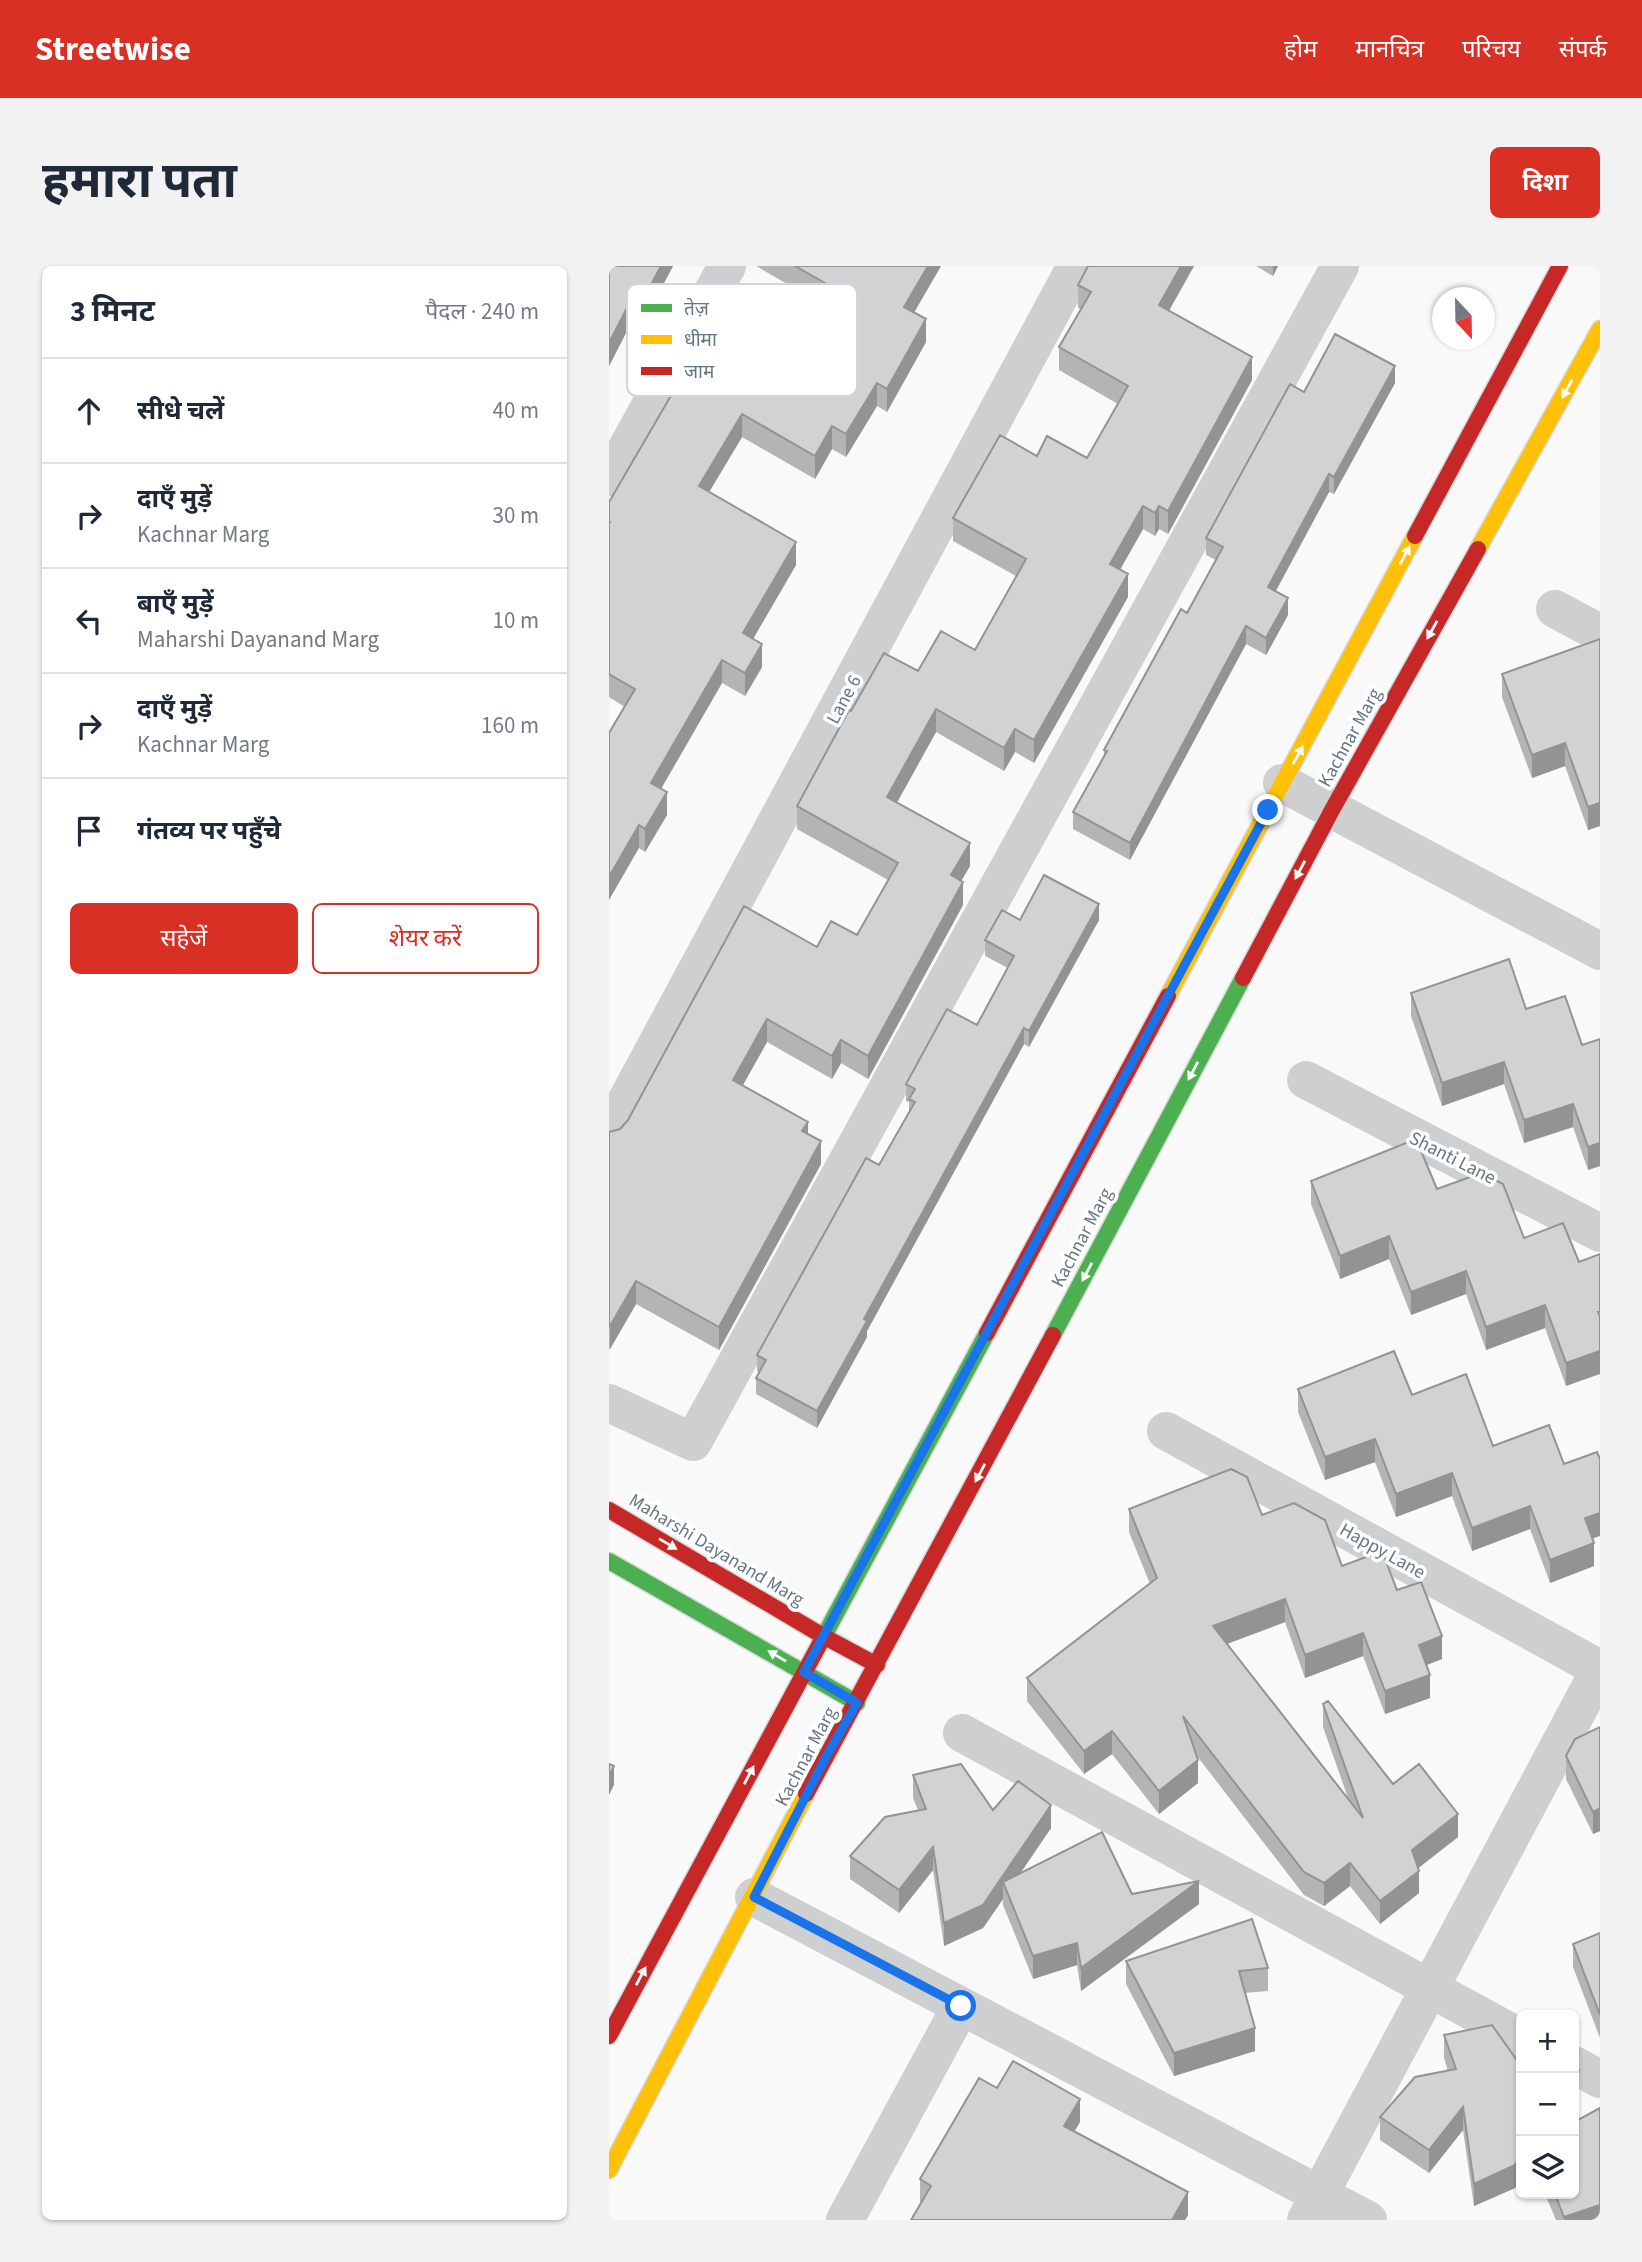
<!DOCTYPE html>
<html lang="hi">
<meta charset="utf-8">
<style>
body{margin:0;font-family:"Source Sans 3","Noto Sans Devanagari",sans-serif;background:#f2f2f3;color:#1f2937}
.controls{position:absolute;right:21px;bottom:21px;display:grid;overflow:hidden;border-radius:10px;box-shadow:0 2px 5px #0004}
.controls button{width:63px;height:63px;display:grid;place-items:center;padding:0;border:0;border-bottom:2px solid #e0e1e3;background:#fff;color:#1f2937;font:35px sans-serif}
.compass{position:absolute;left:823px;top:21px;width:63px;height:63px;border-radius:50%;background:#fff;box-shadow:0 2px 5px #0004;rotate:158deg}
.stop{position:absolute;width:21px;height:21px;margin:-16px;border:5px solid #1a73e8;border-radius:50%;background:#fff}
.stop.end{background:#1a73e8;border-color:#fff;box-shadow:0 2px 7px #0008}
.list{margin:0;padding:0;list-style:none}
h2{display:flex;justify-content:space-between;align-items:center;height:91px;margin:0;padding:0 28px;font-size:30px}
h2 small{font-size:23px;font-weight:400;color:#747a83}
.list li{display:grid;grid-template-columns:46px 1fr auto;gap:21px;align-items:center;box-sizing:border-box;height:105px;padding:0 28px;border-top:2px solid #e0e1e3}
.list b{display:block;font-size:26px;white-space:nowrap}
.list p{margin:0;font-size:23px;white-space:nowrap;color:#747a83}
.list em{font-size:23px;font-style:normal;color:#747a83}
.actions{display:flex;gap:14px;padding:21px 28px}
.actions a{flex:1;padding:16px 0;border:2px solid #d93025;border-radius:10px;text-align:center;font-size:24px;color:#d93025}
.actions .main{background:#d93025;color:#fff}
.icon{flex:none;width:38px;height:38px;fill:none;stroke:currentColor;stroke-width:2;stroke-linecap:round;stroke-linejoin:round}
.map{position:relative;flex:none;width:991px;height:1954px;overflow:hidden;border-radius:10px}
header{display:flex;align-items:center;gap:42px;box-sizing:border-box;height:98px;padding:0 35px;background:#d93025;color:#fff}
header strong{font-size:33px}
nav{display:flex;gap:38px;margin-inline-start:auto;font-size:24px}
.intro{display:flex;align-items:center;justify-content:space-between;box-sizing:border-box;height:168px;padding:0 42px}
h1{margin:0;font-size:49px}
.button{padding:18px 32px;border-radius:10px;background:#d93025;color:#fff;font-size:24px;font-weight:700}
main{display:flex;gap:42px;padding:0 42px}
aside{flex:1;background:#fff;border-radius:10px;box-shadow:0 2px 5px #0004}
.map>svg:first-child{display:block}
.lines{fill:none;stroke-linecap:round;stroke-linejoin:round}
.fast-casing{stroke:#d5d6d7;stroke-width:19}
.slow-casing{stroke:#d5d6d7;stroke-width:19}
.jam-casing{stroke:#d5d6d7;stroke-width:19}
.street{stroke:#cecfd0;stroke-width:38}
.fast{stroke:#4caf50;stroke-width:16}
.slow{stroke:#ffc107;stroke-width:16}
.jam{stroke:#c62828;stroke-width:16}
.wall{fill:#b3b5b5}
.shaded-wall{fill:#929394}
.building{fill:#d0d2d3;stroke:#929394;stroke-width:2}
.oneway{fill:#f6fbf6}
.route{stroke:#1a73e8;stroke-width:9}
.labels{text-anchor:middle;stroke-width:7;stroke-linejoin:round;paint-order:stroke}
.street-label{font-size:19px;fill:#657683;stroke:#fff}
.key{fill:#fff;stroke:#d1d6da;stroke-width:2}
.key-label{font-size:19px;fill:#657683}
</style>
<header>
<strong>Streetwise</strong>
<nav><a>होम</a><a>मानचित्र</a><a>परिचय</a><a>संपर्क</a></nav>
</header>
<div class="intro"><h1>हमारा पता</h1><a class="button">दिशा</a></div>
<main>
<aside>
<h2>3 मिनट<small>पैदल · 240 m</small></h2>
<ul class="list">
<li><svg class="icon" aria-label="ahead" viewBox="0 0 24 24"><path d="M12 20V5M6 11l6-6 6 6"/></svg><div><b>सीधे चलें</b></div><em>40 m</em></li>
<li><svg class="icon" aria-label="right" viewBox="0 0 24 24"><path d="M7 20v-9h11M14 6l5 5-5 5"/></svg><div><b>दाएँ मुड़ें</b><p>Kachnar Marg</p></div><em>30 m</em></li>
<li><svg class="icon" aria-label="left" viewBox="0 0 24 24"><path d="M17 20v-9H6M10 6l-5 5 5 5"/></svg><div><b>बाएँ मुड़ें</b><p>Maharshi Dayanand Marg</p></div><em>10 m</em></li>
<li><svg class="icon" aria-label="right" viewBox="0 0 24 24"><path d="M7 20v-9h11M14 6l5 5-5 5"/></svg><div><b>दाएँ मुड़ें</b><p>Kachnar Marg</p></div><em>160 m</em></li>
<li><svg class="icon" aria-label="arrive" viewBox="0 0 24 24"><path d="M6 21V4h12l-3 4 3 4H6"/></svg><div><b>गंतव्य पर पहुँचे</b></div></li>
</ul>
<div class="actions"><a class="main">सहेजें</a><a>शेयर करें</a></div>
</aside>
<div class="map">
<svg width="991" height="1954" viewBox="0 0 991 1954">
<rect width="100%" height="100%" fill="#f9f9f9"/>
<g class="lines">
<defs>
<path id="fast" d="M 444,1069 L 634,712
M 0,1295 L 248,1437
M 215,1370 L 378,1067"/>
<path id="slow" d="M 869,283 L 991,63
M 559,730 L 806,270
M 0,1904 L 197,1528"/>
<path id="jam" d="M 806,270 L 951,0
M 634,712 L 723,544 L 869,283
M 378,1067 L 559,730
M 0,1244 L 214,1370 L 268,1399
M 197,1528 L 444,1069
M 0,1770 L 215,1370"/>
</defs>
<!-- fast casing -->
<use href="#fast" class="fast-casing"/>
<!-- slow casing -->
<use href="#slow" class="slow-casing"/>
<!-- jam casing -->
<use href="#jam" class="jam-casing"/>
<!-- street -->
<path class="street" d="M 2,211 L 118,0
M 946,343 L 991,367
M 673,517 L 991,685
M 697,814 L 991,967
M 0,867 L 467,0
M 0,1137 L 84,1176 L 731,0
M 557,1165 L 991,1403
M 353,1467 L 912,1772
M 145,1631 L 759,1954
M 965,1799 L 991,1813
M 236,1954 L 352,1740
M 697,1954 L 991,1403"/>
<!-- fast -->
<use href="#fast" class="fast"/>
<!-- slow -->
<use href="#slow" class="slow"/>
<!-- jam -->
<use href="#jam" class="jam"/>
</g>
<!-- wall -->
<path class="wall" d="M 0,0 L 64,0 L 28,68 L 19,63 L 0,100 Z
M 147,0 L 332,0 L 305,46 L 317,76 L 278,146 L 268,140 L 237,191 L 223,183 L 206,213 L 133,171 L 100,226 L 187,299 L 144,373 L 153,401 L 136,430 L 113,417 L 52,523 L 58,549 L 36,586 L 30,582 L 16,441 L 0,431 L 0,236 L 175,87 L 206,34 Z
M 585,0 L 560,45 L 643,114 L 559,268 L 550,263 L 546,270 L 534,263 L 511,304 L 519,331 L 425,497 L 406,486 L 395,505 L 327,466 L 288,537 L 361,600 L 352,615 L 354,639 L 259,813 L 232,797 L 223,813 L 158,776 L 133,820 L 199,868 L 212,898 L 110,1084 L 27,1038 L 1,1083 L 0,1083 L 0,866 L 11,863 L 208,681 L 248,669 L 279,614 L 188,563 L 188,540 L 242,445 L 309,405 L 366,384 L 407,310 L 344,275 L 344,252 L 428,190 L 478,192 L 509,138 L 450,104 L 450,81 L 472,43 L 469,42 L 469,19 Z
M 647,0 L 669,0 L 664,10 Z
M 786,117 L 725,228 L 720,226 L 667,325 L 679,349 L 657,389 L 637,378 L 521,594 L 464,563 L 464,546 L 495,490 L 495,484 L 578,347 L 607,294 L 597,289 L 597,272 L 695,126 Z
M 991,373 L 991,560 L 979,564 L 956,500 L 923,512 L 893,431 L 893,408 Z
M 411,654 L 490,654 L 420,781 L 415,778 L 258,1065 L 258,1071 L 208,1162 L 147,1128 L 147,1112 L 150,1106 L 148,1105 L 148,1089 L 270,899 L 300,846 L 300,836 L 297,835 L 297,818 L 368,759 L 399,702 L 376,690 L 376,674 Z
M 802,727 L 917,743 L 973,779 L 991,773 L 991,900 L 979,904 L 964,861 L 915,877 L 895,818 L 833,840 L 802,750 Z
M 702,915 L 828,923 L 915,972 L 970,996 L 957,1120 L 936,1062 L 877,1084 L 857,1028 L 802,1049 L 780,993 L 731,1013 L 702,938 Z
M 689,1123 L 803,1129 L 884,1180 L 984,1272 L 985,1300 L 941,1317 L 921,1263 L 863,1285 L 843,1230 L 787,1251 L 766,1196 L 716,1214 L 689,1146 Z
M 520,1243 L 653,1249 L 733,1300 L 788,1324 L 833,1393 L 817,1399 L 821,1432 L 776,1448 L 754,1390 L 696,1412 L 676,1356 L 618,1378 L 739,1532 L 714,1461 L 714,1438 L 784,1518 L 849,1571 L 809,1602 L 810,1627 L 771,1658 L 741,1620 L 715,1640 L 695,1629 L 588,1490 L 589,1517 L 550,1548 L 503,1488 L 475,1508 L 418,1435 L 418,1412 L 541,1318 L 520,1266 Z
M 991,1461 L 991,1565 L 984,1568 L 957,1513 L 957,1490 Z
M 304,1509 L 384,1544 L 442,1562 L 411,1607 L 523,1628 L 590,1638 L 472,1725 L 468,1699 L 424,1713 L 394,1639 L 394,1633 L 374,1662 L 335,1680 L 324,1604 L 290,1647 L 241,1613 L 241,1590 L 309,1544 L 304,1532 Z
M 991,1667 L 991,1772 L 964,1701 L 964,1678 Z
M 517,1695 L 659,1702 L 659,1725 L 636,1727 L 646,1785 L 565,1810 L 517,1718 Z
M 835,1769 L 912,1800 L 912,1912 L 906,1922 L 865,1940 L 854,1864 L 820,1907 L 771,1874 L 771,1851 L 839,1805 L 835,1792 Z
M 388,1822 L 471,1856 L 465,1865 L 579,1949 L 576,1954 L 302,1954 L 312,1937 L 311,1936 L 311,1913 Z
M 936,1928 L 965,1928 L 991,1954 L 947,1954 Z"/>
<!-- shaded-wall -->
<path class="shaded-wall" d="M 52,0 L 64,0 L 28,68 L 28,45 Z
M 319,0 L 332,0 L 295,64 L 295,41 Z
M 572,0 L 585,0 L 550,62 L 550,39 Z
M 664,0 L 669,0 L 664,10 Z
M 19,40 L 19,63 L 0,100 L 0,77 Z
M 317,53 L 317,76 L 278,146 L 278,123 Z
M 643,91 L 643,114 L 559,268 L 559,245 Z
M 786,100 L 786,117 L 725,228 L 725,211 Z
M 268,117 L 268,140 L 237,191 L 237,168 Z
M 133,148 L 133,171 L 90,243 L 90,220 Z
M 223,160 L 223,183 L 206,213 L 206,190 Z
M 720,208 L 720,226 L 659,339 L 659,321 Z
M 534,240 L 534,263 L 501,321 L 501,298 Z
M 550,240 L 550,263 L 546,270 L 546,247 Z
M 187,276 L 187,299 L 134,390 L 134,367 Z
M 519,308 L 519,331 L 425,497 L 425,474 Z
M 679,332 L 679,349 L 657,389 L 657,372 Z
M 637,360 L 637,378 L 521,594 L 521,577 Z
M 153,378 L 153,401 L 136,430 L 136,407 Z
M 113,394 L 113,417 L 42,540 L 42,517 Z
M 327,443 L 327,466 L 278,554 L 278,531 Z
M 406,463 L 406,486 L 395,505 L 395,482 Z
M 956,477 L 956,500 L 923,512 L 923,489 Z
M 58,526 L 58,549 L 36,586 L 36,563 Z
M 991,537 L 991,560 L 979,564 L 979,541 Z
M 30,559 L 30,582 L 0,634 L 0,611 Z
M 361,577 L 361,600 L 342,632 L 342,609 Z
M 354,616 L 354,639 L 259,813 L 259,790 Z
M 490,638 L 490,654 L 420,781 L 420,765 Z
M 158,753 L 158,776 L 124,837 L 124,814 Z
M 415,762 L 415,778 L 258,1065 L 258,1071 L 208,1162 L 208,1145 L 255,1053 Z
M 232,774 L 232,797 L 223,813 L 223,790 Z
M 895,796 L 895,818 L 833,840 L 833,817 Z
M 964,838 L 964,861 L 915,877 L 915,854 Z
M 199,856 L 199,879 L 193,865 Z
M 212,875 L 212,898 L 110,1084 L 110,1061 Z
M 991,877 L 991,900 L 979,904 L 979,881 Z
M 780,970 L 780,993 L 731,1013 L 731,990 Z
M 857,1005 L 857,1028 L 802,1049 L 802,1026 Z
M 27,1015 L 27,1038 L 1,1083 L 1,1060 Z
M 936,1039 L 936,1062 L 877,1084 L 877,1061 Z
M 991,1085 L 991,1108 L 957,1120 L 957,1097 Z
M 766,1173 L 766,1196 L 716,1214 L 716,1191 Z
M 843,1207 L 843,1230 L 787,1251 L 787,1228 Z
M 921,1240 L 921,1263 L 863,1285 L 863,1262 Z
M 991,1247 L 991,1270 L 976,1275 L 976,1252 Z
M 985,1277 L 985,1300 L 941,1317 L 941,1294 Z
M 676,1333 L 676,1356 L 604,1383 L 604,1360 Z
M 754,1367 L 754,1390 L 696,1412 L 696,1389 Z
M 833,1370 L 833,1393 L 810,1402 L 810,1379 Z
M 821,1409 L 821,1432 L 776,1448 L 776,1425 Z
M 503,1465 L 503,1488 L 475,1508 L 475,1485 Z
M 589,1494 L 589,1517 L 550,1548 L 550,1525 Z
M 5,1500 L 5,1519 L 0,1529 L 0,1510 Z
M 442,1539 L 442,1562 L 398,1627 L 394,1616 L 394,1633 L 374,1662 L 335,1680 L 335,1657 Z
M 991,1542 L 991,1565 L 984,1568 L 984,1546 Z
M 849,1548 L 849,1571 L 803,1607 L 803,1584 Z
M 324,1581 L 324,1604 L 290,1647 L 290,1624 Z
M 741,1597 L 741,1620 L 715,1640 L 715,1617 Z
M 810,1605 L 810,1627 L 771,1658 L 771,1635 Z
M 590,1615 L 590,1638 L 472,1725 L 472,1702 Z
M 468,1677 L 468,1699 L 424,1713 L 424,1690 Z
M 646,1762 L 646,1785 L 565,1810 L 565,1787 Z
M 970,1804 L 970,1827 L 965,1834 L 965,1811 Z
M 471,1833 L 471,1856 L 455,1883 L 455,1860 Z
M 854,1841 L 854,1864 L 820,1907 L 820,1884 Z
M 912,1889 L 912,1912 L 906,1922 L 865,1940 L 865,1918 Z
M 579,1926 L 579,1949 L 576,1954 L 563,1954 Z
M 991,1939 L 991,1954 L 955,1954 L 955,1951 Z"/>
<!-- building -->
<path class="building" d="M 0,0 L 52,0 L 28,45 L 19,40 L 0,77 Z
M 186,0 L 319,0 L 295,41 L 317,53 L 278,123 L 268,117 L 237,168 L 223,160 L 206,190 L 133,148 L 90,220 L 187,276 L 134,367 L 153,378 L 136,407 L 113,394 L 42,517 L 58,526 L 36,563 L 30,559 L 0,611 L 0,467 L 26,423 L 0,408 L 0,258 L 1,256 L 0,255 L 0,236 L 109,49 L 175,87 L 216,17 Z
M 479,0 L 572,0 L 550,39 L 643,91 L 559,245 L 550,240 L 546,247 L 534,240 L 501,298 L 519,308 L 425,474 L 406,463 L 395,482 L 327,443 L 278,531 L 361,577 L 342,609 L 354,616 L 259,790 L 232,774 L 223,790 L 158,753 L 124,814 L 199,856 L 193,865 L 212,875 L 110,1061 L 27,1015 L 1,1060 L 0,1060 L 0,866 L 11,863 L 19,854 L 135,640 L 208,681 L 222,655 L 248,669 L 289,597 L 188,540 L 240,444 L 242,445 L 275,387 L 309,405 L 332,365 L 366,384 L 417,293 L 344,252 L 391,169 L 428,190 L 438,170 L 478,192 L 519,120 L 450,81 L 482,26 L 469,19 Z
M 726,68 L 786,100 L 725,211 L 720,208 L 659,321 L 679,332 L 657,372 L 637,360 L 521,577 L 464,546 L 498,485 L 495,484 L 572,343 L 578,347 L 614,281 L 597,272 L 681,118 L 695,126 Z
M 991,373 L 991,537 L 979,541 L 956,477 L 923,489 L 893,408 Z
M 435,609 L 490,638 L 420,765 L 415,762 L 255,1053 L 258,1055 L 208,1145 L 147,1112 L 157,1094 L 148,1089 L 257,892 L 270,899 L 306,836 L 300,833 L 306,823 L 297,818 L 338,743 L 368,759 L 405,690 L 376,674 L 393,644 L 411,654 Z
M 900,693 L 917,743 L 956,730 L 973,779 L 991,773 L 991,877 L 979,881 L 964,838 L 915,854 L 895,796 L 833,817 L 802,727 Z
M 807,873 L 828,923 L 872,907 L 894,918 L 915,972 L 954,957 L 970,996 L 991,988 L 991,1046 L 989,1046 L 991,1051 L 991,1085 L 957,1097 L 936,1039 L 877,1061 L 857,1005 L 802,1026 L 780,970 L 731,990 L 702,915 Z
M 785,1085 L 803,1129 L 857,1108 L 884,1180 L 940,1159 L 955,1198 L 988,1186 L 991,1193 L 991,1247 L 976,1252 L 985,1277 L 941,1294 L 921,1240 L 863,1262 L 843,1207 L 787,1228 L 766,1173 L 716,1191 L 689,1123 Z
M 622,1203 L 638,1211 L 653,1249 L 685,1237 L 716,1254 L 733,1300 L 773,1285 L 788,1324 L 812,1316 L 833,1370 L 810,1379 L 821,1409 L 776,1425 L 754,1367 L 696,1389 L 676,1333 L 604,1360 L 754,1552 L 714,1438 L 719,1435 L 784,1518 L 810,1498 L 849,1548 L 803,1584 L 810,1605 L 771,1635 L 741,1597 L 715,1617 L 695,1606 L 574,1450 L 589,1494 L 550,1525 L 503,1465 L 475,1485 L 418,1412 L 548,1312 L 520,1243 Z
M 991,1461 L 991,1542 L 984,1546 L 957,1490 L 966,1473 Z
M 0,1498 L 5,1500 L 0,1510 Z
M 352,1498 L 384,1544 L 409,1515 L 442,1539 L 374,1639 L 335,1657 L 324,1581 L 290,1624 L 241,1590 L 276,1551 L 317,1543 L 304,1509 Z
M 493,1566 L 523,1628 L 590,1615 L 472,1702 L 468,1677 L 424,1690 L 394,1616 Z
M 643,1653 L 659,1702 L 630,1705 L 646,1762 L 565,1787 L 517,1695 Z
M 991,1667 L 991,1749 L 964,1678 Z
M 883,1759 L 912,1800 L 912,1889 L 906,1899 L 865,1918 L 854,1841 L 820,1884 L 771,1851 L 806,1811 L 847,1803 L 835,1769 Z
M 404,1795 L 471,1833 L 455,1860 L 579,1926 L 563,1954 L 302,1954 L 322,1920 L 311,1913 L 370,1812 L 388,1822 Z
M 965,1801 L 970,1804 L 965,1811 Z
M 991,1842 L 991,1939 L 955,1951 L 946,1928 L 965,1928 L 965,1856 Z"/>
<!-- one-way arrows -->
<defs><path id="oneway-solid" d="M-6-.8H1V-3.2L6.5 0L1 3.2V.8H-6Z" transform="scale(1.75)"/></defs>
<g class="oneway">
<use href="#oneway-solid" transform="translate(958 123) rotate(119)"/>
<use href="#oneway-solid" transform="translate(796 289) rotate(-62)"/>
<use href="#oneway-solid" transform="translate(823 364) rotate(119)"/>
<use href="#oneway-solid" transform="translate(689 489) rotate(-61)"/>
<use href="#oneway-solid" transform="translate(691 604) rotate(118)"/>
<use href="#oneway-solid" transform="translate(584 805) rotate(118)"/>
<use href="#oneway-solid" transform="translate(478 1006) rotate(118)"/>
<use href="#oneway-solid" transform="translate(371 1207) rotate(118)"/>
<use href="#oneway-solid" transform="translate(59 1278) rotate(31)"/>
<use href="#oneway-solid" transform="translate(168 1390) rotate(-150)"/>
<use href="#oneway-solid" transform="translate(140 1509) rotate(-62)"/>
<use href="#oneway-solid" transform="translate(32 1710) rotate(-62)"/>
</g>
<g class="lines">
<!-- route -->
<path class="route" d="M 352,1740 L 145,1631 L 218,1489 L 248,1437 L 195,1406 L 659,544"/>
</g>
<g class="labels">
<!-- street labels -->
<g class="street-label">
<text transform="translate(234 433) rotate(-62)" y="7">Lane 6</text>
<text transform="translate(740 471) rotate(-61)" y="7">Kachnar Marg</text>
<text transform="translate(844 891) rotate(27)" y="7">Shanti Lane</text>
<text transform="translate(472 971) rotate(-62)" y="7">Kachnar Marg</text>
<text transform="translate(108 1283) rotate(31)" y="7">Maharshi Dayanand Marg</text>
<text transform="translate(774 1284) rotate(29)" y="7">Happy Lane</text>
<text transform="translate(196 1490) rotate(-62)" y="7">Kachnar Marg</text>
</g>
</g>
<!-- legend -->
<rect x="18" y="18" width="230" height="112" rx="10" class="key"/>
<rect x="32" y="38" width="31" height="8" fill="#4caf50"/>
<rect x="32" y="69" width="31" height="9" fill="#ffc107"/>
<rect x="32" y="101" width="31" height="8" fill="#c62828"/>
<g class="key-label">
<text x="75" y="49">तेज़</text>
<text x="75" y="80">धीमा</text>
<text x="75" y="112">जाम</text>
</g>
</svg>
<div class="controls">
<button>+</button>
<button>−</button>
<button><svg class="icon" aria-label="layers" viewBox="0 0 24 24"><path d="M12 4l9 5-9 5-9-5zM3 14l9 5 9-5"/></svg></button>
</div>
<svg class="compass" viewBox="-18 -18 36 36"><path d="M0-13l5 13h-10z" fill="#e53935"/><path d="M0 13l5-13h-10z" fill="#747a83"/></svg>
<div class="stop" style="left:352px;top:1740px"></div>
<div class="stop end" style="left:659px;top:544px"></div>
</div>
</main>
